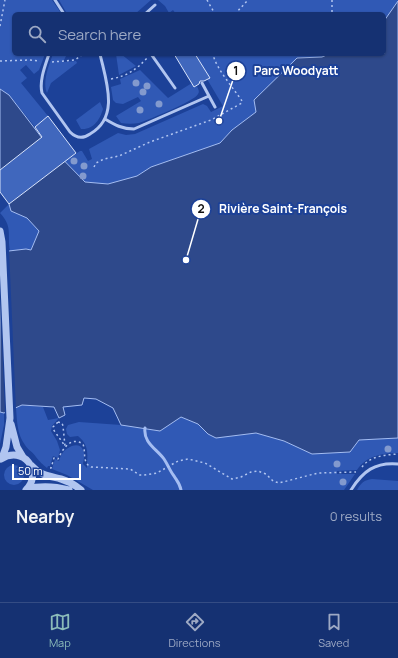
<!DOCTYPE html>
<meta charset="utf-8">
<style>
body{margin:0;font-family:Manrope,sans-serif;background:#1e3977;color:#f1f3f6}
.scale{position:absolute;left:12px;bottom:10px;width:69px;box-sizing:border-box;padding-left:4px;border:2px solid #fff;border-top:0;font-size:11px;line-height:14px;white-space:nowrap;color:#fff;-webkit-text-stroke:3px #1c4198;paint-order:stroke}
.list{margin:0;padding:0;list-style:none}
h2{display:flex;justify-content:space-between;align-items:center;height:52px;margin:0;padding:0 16px;font-size:17px}
h2 small{font-size:13px;font-weight:400;color:#9da9c4}
.icon{flex:none;width:22px;height:22px;fill:none;stroke:currentColor;stroke-width:2;stroke-linecap:round;stroke-linejoin:round}
.map{position:relative;flex:none;width:398px;height:490px;overflow:hidden}
.search{position:absolute;background:#153172;box-shadow:0 1px 3px #0004;left:12px;right:12px;top:12px;height:44px;display:flex;align-items:center;gap:10px;box-sizing:border-box;padding:0 14px;border-radius:6px;color:#9da9c4;font-size:15px}
.sheet{height:112px;background:#153172}
nav{display:flex;justify-content:space-around;align-items:center;box-sizing:border-box;height:56px;border-top:1px solid #344c84;background:#153172;font-size:11px;color:#9da9c4}
nav a{display:grid;justify-items:center;gap:2px}
nav .on{color:#8bbbb9}
.map>svg:first-child{display:block}
.green{fill:#3059b5}
.water{fill:#2e498b;stroke:#a4bdf2}
.pier{fill:#1c4198}
.lines{fill:none;stroke-linecap:round;stroke-linejoin:round}
.stream{stroke:#a4bdf2;stroke-width:3}
.building{fill:#4067bd;stroke:#d8e3fb}
.path{stroke:#b1c5f0;stroke-width:1.5;stroke-dasharray:2 3;stroke-linecap:butt}
.service{stroke:#b1c5f0;stroke-width:3}
.tertiary{stroke:#b1c5f0;stroke-width:7}
.tree{fill:#839ace}
.leader{fill:none;stroke:#fff;stroke-width:1.5}
.callout-dot{fill:#fff;stroke:#1c4198;stroke-width:1.5}
.mark-label{font-size:12px;text-anchor:middle;font-weight:bold;fill:#111}
.callout-label{font-size:12px;text-anchor:middle;font-weight:bold;fill:#fff;stroke:#1c4198;stroke-width:4;stroke-linejoin:round;paint-order:stroke}
</style>
<div class="map">
<svg width="398" height="490" viewBox="0 0 398 490">
<rect width="100%" height="100%" fill="#1c4198"/>
<!-- green -->
<path class="green" d="M 0,0 L 52,0 L 61,13 L 14,14 L 14,54 L 45,54 L 39,70 L 34,74 L 26,65 L 20,70 L 27,78 L 21,83 L 48,116 L 35,127 L 9,95 L 0,89 Z
M 59,0 L 151,0 L 135,14 L 69,14 L 66,12 Z
M 158,0 L 398,0 L 398,1 L 384,21 L 384,14 L 176,14 L 173,10 L 169,13 L 165,6 Z
M 53,54 L 67,54 L 63,62 L 76,61 L 77,63 L 51,83 L 47,93 C 42,82 49,65 53,54 Z
M 116,54 L 121,54 L 136,66 L 119,75 Z
M 195,54 L 329,54 L 322,57 L 297,58 L 256,112 L 232,130 L 220,143 L 151,167 L 137,176 L 108,185 L 85,182 L 65,161 L 80,151 L 82,151 L 88,161 L 92,159 L 89,149 L 118,133 L 126,135 L 135,134 L 203,104 L 207,106 L 211,112 L 223,106 L 207,79 Z
M 140,70 L 168,98 L 192,83 L 194,87 L 197,86 C 198,89 200,91 198,94 C 195,101 148,120 139,123 C 133,124 127,124 121,123 L 116,116 L 141,101 L 138,97 L 123,104 L 116,103 L 113,100 L 111,87 L 121,84 L 120,79 Z
M 100,102 L 103,109 C 100,119 94,130 81,129 L 76,120 Z
M 9,204 L 11,211 L 27,218 L 39,231 L 31,250 L 26,249 L 10,251 C 7,234 13,227 0,213 Z
M 22,405 L 43,407 L 48,420 L 59,418 L 52,426 L 51,431 L 57,441 L 60,450 L 58,458 L 53,456 L 50,466 L 48,466 L 47,468 C 42,464 40,462 36,457 C 33,452 28,450 25,445 C 17,434 17,421 16,408 Z
M 0,412 L 4,413 L 4,425 L 0,444 Z
M 181,417 L 198,424 L 208,434 L 234,436 L 256,433 L 284,441 L 312,454 L 350,452 L 359,440 L 398,438 L 398,453 C 382,453 366,456 357,470 L 337,471 L 337,474 L 355,474 L 344,490 L 93,490 L 67,475 L 52,469 L 55,459 L 59,461 C 60,459 60,456 62,454 C 65,448 79,440 83,450 C 85,454 84,459 83,464 L 87,468 C 87,454 90,446 78,436 L 70,437 L 67,434 L 66,429 L 68,425 L 79,422 L 121,425 L 159,431 Z
M4 475a10 10 0 1 1 20 0a10 10 0 1 1-20 0Z
M 372,479 L 398,481 L 398,490 L 357,490 C 361,483 364,480 372,479 Z"/>
<!-- water -->
<path class="water" d="M 398,1 L 398,438 L 359,440 L 350,452 L 312,454 L 284,441 L 256,433 L 216,438 L 208,434 L 198,424 L 181,417 L 160,431 L 121,425 L 113,408 L 96,399 L 84,398 L 82,405 L 63,407 L 65,415 L 59,418 L 54,407 L 22,405 L 4,413 L 0,412 L 0,252 L 26,249 L 31,250 L 39,231 L 27,218 L 11,211 L 9,204 L 14,199 L 0,181 L 0,89 L 9,95 L 42,138 L 85,182 L 108,184 L 137,176 L 151,167 L 220,143 L 232,130 L 256,112 L 254,100 L 297,58 L 322,57 L 329,54 L 384,54 L 384,21 Z"/>
<!-- pier -->
<path class="pier" d="M 9,249 L 16,410 L 5,414 L 0,299 L 0,250 Z"/>
<g class="lines">
<!-- stream -->
<path class="stream" d="M 145,428 C 143,443 157,449 164,459 C 168,465 170,471 174,476 C 177,481 180,484 181,490"/>
</g>
<!-- building -->
<path class="building" d="M 174,54 L 195,54 L 210,78 L 204,81 L 200,81 L 199,84 L 194,87 Z
M 48,116 L 76,153 L 9,204 L 0,192 L 0,170 L 42,137 L 35,127 Z"/>
<g class="lines">
<!-- path -->
<path class="path" d="M 207,0 L 215,14
M 235,14 L 248,0
M 323,14 L 332,13 L 332,0
M 0,26 L 5,0
M 0,61 L 29,60 L 40,61
M 52,62 L 75,60 L 83,54
M 111,79 C 127,76 136,70 147,58
M 94,167 L 96,163 L 104,159 L 119,156 L 150,142 L 211,120 L 242,103 L 242,101 C 234,89 215,67 213,54
M 58,422 L 62,423 L 63,426 L 65,446 L 53,429 L 53,427 Z
M 362,467 C 370,456 385,455 398,454
M 50,468 L 51,468 L 54,458 L 58,459 C 63,449 70,436 83,444 C 86,452 82,463 91,467 L 130,469 L 140,475 L 144,475 L 157,473 L 178,461 L 188,459 L 205,463 L 232,479 L 241,477 L 251,472 L 258,471 L 266,474 L 273,481 L 279,483 L 318,473 L 356,472"/>
<!-- service -->
<path class="service" d="M 55,0 L 64,14
M 145,14 L 155,5
M 49,54 C 45,66 39,81 42,93 L 70,132 C 76,138 83,139 90,134 C 120,117 106,81 100,54
M 151,54 L 175,88
M 202,83 L 209,96
M 105,119 C 115,125 122,129 134,129 L 209,96 L 215,107
M 351,490 C 363,471 375,462 398,464"/>
<!-- tertiary -->
<path class="tertiary" d="M 0,231 L 2,242 L 10,418 L 6,447 L 2,458
M 11,424 L 17,447 L 23,457
M 1,459 C 23,445 44,471 26,490
M 32,466 C 41,476 50,476 61,479 C 68,481 75,485 81,490
M 27,489 C 42,485 54,486 69,490"/>
</g>
<!-- trees -->
<g class="tree">
<circle cx="136" cy="83" r="3.5"/>
<circle cx="147" cy="86" r="3.5"/>
<circle cx="143" cy="92" r="3.5"/>
<circle cx="159" cy="104" r="3.5"/>
<circle cx="140" cy="110" r="3.5"/>
<circle cx="74" cy="161" r="3.5"/>
<circle cx="84" cy="166" r="3.5"/>
<circle cx="83" cy="176" r="3.5"/>
<circle cx="388" cy="449" r="3.5"/>
<circle cx="337" cy="464" r="3.5"/>
<circle cx="343" cy="482" r="3.5"/>
</g>
<!-- callouts -->
<path class="leader" d="M219 121L236 71M186 260L201 209"/>
<g class="callout-dot">
<circle cx="219" cy="121" r="4"/>
<circle cx="186" cy="260" r="4"/>
<circle cx="236" cy="71" r="10"/>
<circle cx="201" cy="209" r="10"/>
</g>
<g class="mark-label">
<text x="236" y="75">1</text>
<text x="201" y="213">2</text>
</g>
<g class="callout-label">
<text x="296" y="75">Parc Woodyatt</text>
<text x="283" y="213">Rivière Saint-François</text>
</g>
</svg>
<div class="scale">50 m</div>
<div class="search"><svg class="icon" aria-label="search" viewBox="0 0 24 24"><circle cx="10" cy="10" r="6"/><path d="M15 15l6 6"/></svg>Search here</div>
</div>
<section class="sheet">
<h2>Nearby<small>0 results</small></h2>
<ul class="list">
</ul>
</section>
<nav>
<a class="on"><svg class="icon" aria-label="map" viewBox="0 0 24 24"><path d="M3 6l6-2 6 2 6-2v14l-6 2-6-2-6 2zM9 4v14M15 6v14"/></svg>Map</a>
<a><svg class="icon" aria-label="directions" viewBox="0 0 24 24"><path d="M12 3l9 9-9 9-9-9zM9 14v-3h6M13 9l2 2-2 2"/></svg>Directions</a>
<a><svg class="icon" aria-label="saved" viewBox="0 0 24 24"><path d="M7 4h10v16l-5-4-5 4z"/></svg>Saved</a>
</nav>
